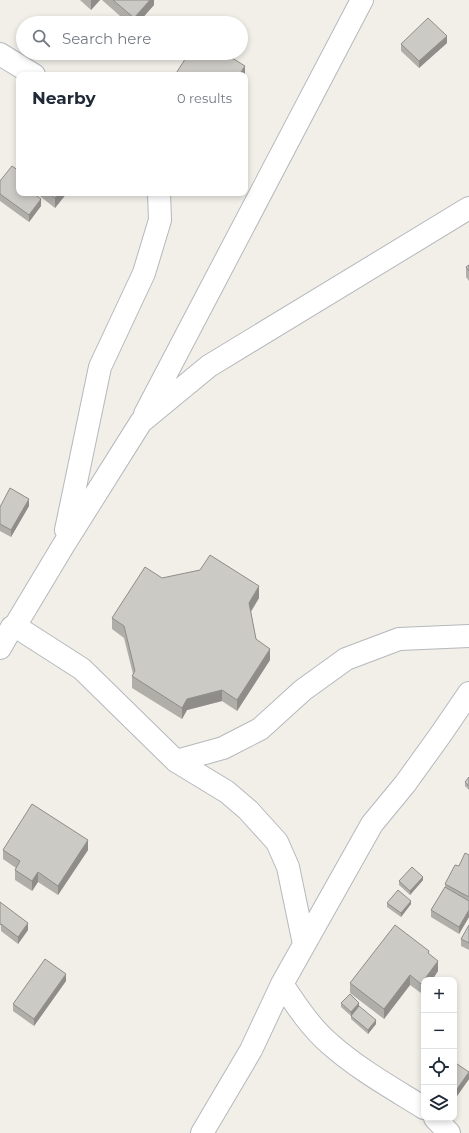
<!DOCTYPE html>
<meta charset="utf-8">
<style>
body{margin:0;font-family:Montserrat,sans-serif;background:#f6f6f7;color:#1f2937}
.controls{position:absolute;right:12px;bottom:12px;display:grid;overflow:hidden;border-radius:8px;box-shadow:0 2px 6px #0003}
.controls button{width:36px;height:36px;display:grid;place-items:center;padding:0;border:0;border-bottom:1px solid #e0e1e3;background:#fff;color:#1f2937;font:20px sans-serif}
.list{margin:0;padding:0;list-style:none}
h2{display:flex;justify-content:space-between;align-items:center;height:52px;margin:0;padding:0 16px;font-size:17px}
h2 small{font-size:13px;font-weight:400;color:#747a83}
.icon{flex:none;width:22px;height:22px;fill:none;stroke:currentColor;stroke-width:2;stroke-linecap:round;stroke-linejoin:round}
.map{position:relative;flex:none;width:469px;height:1133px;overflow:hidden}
.search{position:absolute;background:#fff;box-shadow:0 2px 6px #0003;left:16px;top:16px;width:232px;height:44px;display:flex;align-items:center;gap:10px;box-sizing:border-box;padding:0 14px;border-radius:22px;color:#747a83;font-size:15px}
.panel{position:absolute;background:#fff;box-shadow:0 2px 6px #0003;left:16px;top:72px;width:232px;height:124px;border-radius:8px}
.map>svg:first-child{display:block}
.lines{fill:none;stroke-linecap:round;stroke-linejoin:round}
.street-casing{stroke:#b5b8bc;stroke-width:24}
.street{stroke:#fff;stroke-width:22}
.wall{fill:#afaea9}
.shaded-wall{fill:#8f8d8a}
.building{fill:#cccac5;stroke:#8f8d8a}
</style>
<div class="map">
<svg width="469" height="1133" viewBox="0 0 469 1133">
<rect width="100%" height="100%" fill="#f1efe8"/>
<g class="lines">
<defs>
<path id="street" d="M 0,54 L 34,75
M 145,414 L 362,0
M 66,530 L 100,367 L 144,273 L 160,220 L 159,193
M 15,626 L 82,669 L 176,761 L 227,792 L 248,810 L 277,842 L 288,867 L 304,944
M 0,648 L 12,627 L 15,626 L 63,546 L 141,422 L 209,366 L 469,208
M 176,761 L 223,748 L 260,729 L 303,690 L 346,659 L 399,639 L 469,636
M 282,984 C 296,1005 311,1028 330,1044 C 358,1069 392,1088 424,1108
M 435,1118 L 449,1133
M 202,1133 L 251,1050 L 282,984 L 372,824 L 405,784 L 441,734 L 469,693"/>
</defs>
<!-- street casing -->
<use href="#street" class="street-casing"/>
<!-- street -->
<use href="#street" class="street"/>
</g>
<!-- wall -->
<path class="wall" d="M 80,0 L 100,0 L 91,10 Z
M 102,0 L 154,0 L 154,5 L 138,23 L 128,23 Z
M 447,43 L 419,68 L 401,51 L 401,44 Z
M 19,155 L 19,169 L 17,168 L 17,158 Z
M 0,181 L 41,206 L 29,222 L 0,201 Z
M 36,193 L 67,193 L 55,208 Z
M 469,265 L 469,281 L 466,277 L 466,267 Z
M 29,506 L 11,537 L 0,531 L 0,507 Z
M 162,578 L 259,598 L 251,612 L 256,639 L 270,660 L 237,711 L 222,701 L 187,710 L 182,719 L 132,688 L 132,676 L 133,674 L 124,638 L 112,629 L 112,618 Z
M 469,777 L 469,790 L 465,786 L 465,782 Z
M 3,850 L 88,850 L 58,895 L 38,882 L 32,891 L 15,880 L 15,870 L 16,868 L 3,859 Z
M 469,855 L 469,917 L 459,934 L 431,917 L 431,910 L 445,887 L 445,884 Z
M 423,880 L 410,895 L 399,885 L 399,881 Z
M 0,902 L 28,930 L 18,944 L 1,931 Z
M 387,903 L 411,904 L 401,917 L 387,907 Z
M 469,925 L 469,950 L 461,946 L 461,939 Z
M 429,954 L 438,971 L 432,980 L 424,980 L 424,990 L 421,993 L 410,985 L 384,1019 L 350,993 L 350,983 Z
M 66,981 L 34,1026 L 13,1011 L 13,1004 Z
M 341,1003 L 359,1006 L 376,1024 L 368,1034 L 351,1019 L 351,1016 L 341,1007 Z
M 454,1062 L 469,1079 L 457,1096 L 454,1094 Z
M 424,1063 L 424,1073 L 423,1072 L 423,1065 Z"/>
<!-- shaded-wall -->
<path class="shaded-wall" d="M 91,0 L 100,0 L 91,10 Z
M 150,0 L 154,0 L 154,5 L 138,23 L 134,23 L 134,18 Z
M 447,36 L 447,43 L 419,68 L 419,61 Z
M 245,66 L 245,75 L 239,75 Z
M 59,193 L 67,193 L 55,208 L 55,198 Z
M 41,199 L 41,206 L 29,222 L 29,215 Z
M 29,499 L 29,506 L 11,537 L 11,530 Z
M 259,586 L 259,598 L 249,614 L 249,603 Z
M 270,649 L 270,660 L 237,711 L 237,700 Z
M 222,690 L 222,701 L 187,710 L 182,719 L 182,708 L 187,699 Z
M 88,840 L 88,850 L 58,895 L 58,886 Z
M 38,872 L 38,882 L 32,891 L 32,881 Z
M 423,877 L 423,880 L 410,895 L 410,891 Z
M 411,901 L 411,904 L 401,917 L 401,913 Z
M 469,910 L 469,917 L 459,934 L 459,927 Z
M 28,923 L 28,930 L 18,944 L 18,937 Z
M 438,961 L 438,971 L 432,980 L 424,980 Z
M 66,974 L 66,981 L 34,1026 L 34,1019 Z
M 410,975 L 410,985 L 384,1019 L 384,1009 Z
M 424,980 L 424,990 L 421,993 L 421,984 Z
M 359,1003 L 359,1007 L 351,1016 L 351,1012 Z
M 376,1020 L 376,1024 L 368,1034 L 368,1030 Z
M 469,1072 L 469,1079 L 457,1096 L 457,1089 Z"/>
<!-- building -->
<path class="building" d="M 113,0 L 150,0 L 134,18 Z
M 428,18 L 447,36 L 419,61 L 401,44 Z
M 189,53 L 224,53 L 245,66 L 239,75 L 175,75 Z
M 19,155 L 19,160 L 17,158 Z
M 12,166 L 19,171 L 19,181 L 18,183 L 19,183 L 19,193 L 33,193 L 41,199 L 29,215 L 0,194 L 0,181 Z
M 49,193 L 59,193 L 55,198 Z
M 469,265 L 469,271 L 466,267 Z
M 10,488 L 29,499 L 11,530 L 0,524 L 0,507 Z
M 210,555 L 259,586 L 249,603 L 256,639 L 270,649 L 237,700 L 222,690 L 187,699 L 182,708 L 132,676 L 135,671 L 124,626 L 112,618 L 145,567 L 162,578 L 200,570 Z
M 469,777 L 469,786 L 465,782 Z
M 32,804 L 88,840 L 58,886 L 38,872 L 32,881 L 15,870 L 20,861 L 3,850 Z
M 465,853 L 469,855 L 469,897 L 445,884 L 455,865 L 459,866 Z
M 412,867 L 423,877 L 410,891 L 399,881 Z
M 445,887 L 469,901 L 469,910 L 459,927 L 431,910 Z
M 398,890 L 411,901 L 401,913 L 387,903 Z
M 0,902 L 28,923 L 18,937 L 1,924 L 0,925 Z
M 395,925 L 429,951 L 428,953 L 438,961 L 421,984 L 410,975 L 384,1009 L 350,983 Z
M 469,925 L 469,943 L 461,939 Z
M 45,959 L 66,974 L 34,1019 L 13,1004 Z
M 350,994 L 359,1003 L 351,1012 L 341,1003 Z
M 359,1006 L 376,1020 L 368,1030 L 351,1016 Z
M 454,1062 L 469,1072 L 457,1089 L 454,1087 Z"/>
</svg>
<div class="controls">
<button>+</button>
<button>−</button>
<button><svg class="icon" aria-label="locate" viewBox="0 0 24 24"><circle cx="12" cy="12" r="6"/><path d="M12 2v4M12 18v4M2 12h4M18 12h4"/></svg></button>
<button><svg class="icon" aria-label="layers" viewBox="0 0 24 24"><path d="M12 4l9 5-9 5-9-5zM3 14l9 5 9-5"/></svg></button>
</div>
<div class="search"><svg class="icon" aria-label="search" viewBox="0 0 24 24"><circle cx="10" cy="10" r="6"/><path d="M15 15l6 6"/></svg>Search here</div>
<section class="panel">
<h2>Nearby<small>0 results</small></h2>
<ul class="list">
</ul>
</section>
</div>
